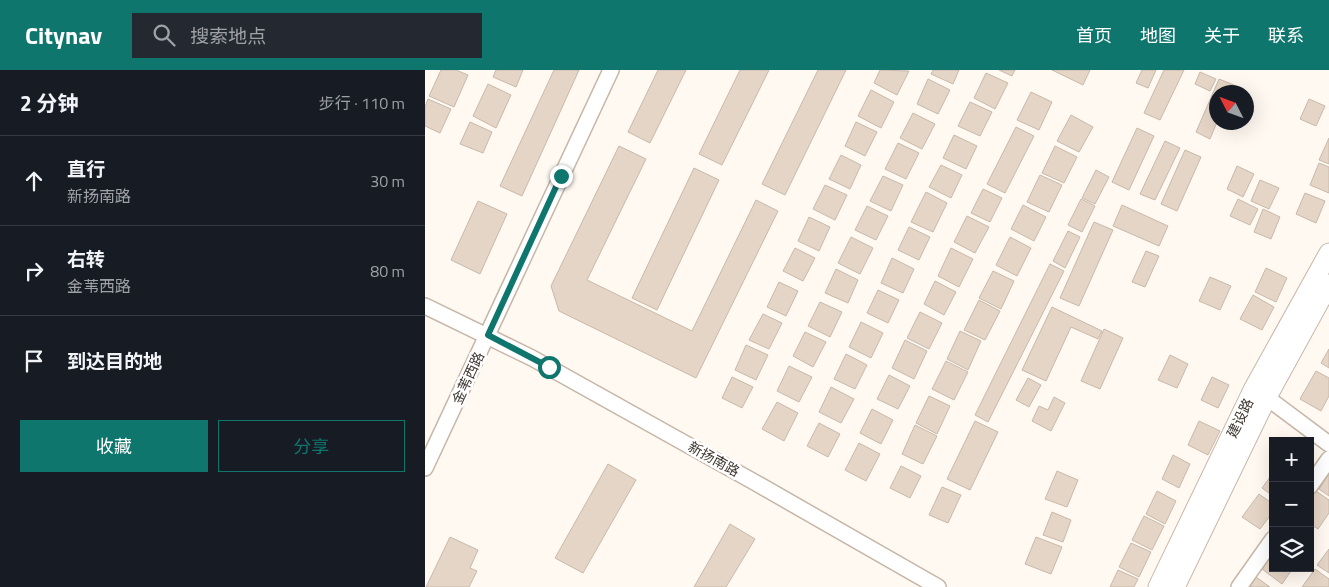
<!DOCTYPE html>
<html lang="zh">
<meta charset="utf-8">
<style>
body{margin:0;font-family:"Titillium Web","Noto Sans SC",sans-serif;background:#242831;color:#f1f3f6}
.controls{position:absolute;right:15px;bottom:15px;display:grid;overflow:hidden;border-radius:0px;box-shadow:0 5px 20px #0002}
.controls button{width:45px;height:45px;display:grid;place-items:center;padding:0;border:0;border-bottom:1px solid #363941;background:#171b24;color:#f1f3f6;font:25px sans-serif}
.compass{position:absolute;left:784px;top:15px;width:45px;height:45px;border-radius:50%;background:#171b24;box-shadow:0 5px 20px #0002;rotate:312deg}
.stop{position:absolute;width:15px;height:15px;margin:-11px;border:4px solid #0f766e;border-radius:50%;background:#fff}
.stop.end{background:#0f766e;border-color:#fff;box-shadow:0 1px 5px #0008}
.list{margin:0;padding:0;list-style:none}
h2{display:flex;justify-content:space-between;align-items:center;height:65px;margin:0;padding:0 20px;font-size:21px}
h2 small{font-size:16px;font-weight:400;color:#9ea1a6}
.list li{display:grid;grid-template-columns:32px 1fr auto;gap:15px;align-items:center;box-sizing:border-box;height:90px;padding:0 20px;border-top:1px solid #363941}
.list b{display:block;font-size:19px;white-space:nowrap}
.list p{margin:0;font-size:16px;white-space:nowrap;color:#9ea1a6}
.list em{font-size:16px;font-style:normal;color:#9ea1a6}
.actions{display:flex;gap:10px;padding:15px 20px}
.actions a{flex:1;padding:11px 0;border:1px solid #0f766e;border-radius:0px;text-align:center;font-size:18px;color:#0f766e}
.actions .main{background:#0f766e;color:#fff}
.icon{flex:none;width:28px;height:28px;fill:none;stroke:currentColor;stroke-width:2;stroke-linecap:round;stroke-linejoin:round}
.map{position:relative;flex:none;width:904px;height:517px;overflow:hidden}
header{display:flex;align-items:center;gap:30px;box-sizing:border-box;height:70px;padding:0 25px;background:#0f766e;color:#fff}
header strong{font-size:24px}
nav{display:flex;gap:28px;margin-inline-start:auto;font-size:18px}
.search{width:350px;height:45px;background:#242831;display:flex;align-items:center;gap:12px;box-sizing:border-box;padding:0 18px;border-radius:0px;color:#9ea1a6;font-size:19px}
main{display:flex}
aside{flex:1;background:#171b24}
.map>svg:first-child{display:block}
.building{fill:#e5d5c6;stroke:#c8b9a9}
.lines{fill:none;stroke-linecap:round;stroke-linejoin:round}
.minor-casing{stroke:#c6b6a7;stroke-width:18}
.major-casing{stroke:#c6b6a7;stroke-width:21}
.minor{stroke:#fff;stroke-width:15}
.major{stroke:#fff;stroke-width:19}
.route{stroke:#0f766e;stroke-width:6}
.labels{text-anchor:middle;stroke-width:5;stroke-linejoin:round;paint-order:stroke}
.street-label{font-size:14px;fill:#3f3832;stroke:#fff}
</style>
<header>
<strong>Citynav</strong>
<div class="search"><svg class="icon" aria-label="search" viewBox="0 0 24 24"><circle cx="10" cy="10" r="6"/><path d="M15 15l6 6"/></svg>搜索地点</div>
<nav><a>首页</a><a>地图</a><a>关于</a><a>联系</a></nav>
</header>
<main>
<aside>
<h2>2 分钟<small>步行 · 110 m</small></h2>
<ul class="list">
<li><svg class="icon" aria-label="ahead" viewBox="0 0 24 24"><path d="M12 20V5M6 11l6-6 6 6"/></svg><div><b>直行</b><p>新扬南路</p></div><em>30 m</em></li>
<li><svg class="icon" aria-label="right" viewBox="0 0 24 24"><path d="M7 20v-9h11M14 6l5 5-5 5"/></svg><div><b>右转</b><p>金苇西路</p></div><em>80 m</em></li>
<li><svg class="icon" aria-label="arrive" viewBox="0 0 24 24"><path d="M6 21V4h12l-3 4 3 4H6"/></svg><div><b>到达目的地</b></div></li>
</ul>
<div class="actions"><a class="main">收藏</a><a>分享</a></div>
</aside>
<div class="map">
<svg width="904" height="517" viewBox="0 0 904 517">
<rect width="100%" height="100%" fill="#fff9f2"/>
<!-- building -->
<path class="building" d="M 16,0 L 31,0 L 43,5 L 29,37 L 4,26 Z
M 71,0 L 98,0 L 91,17 L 68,7 Z
M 129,0 L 154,0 L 97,126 L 75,116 Z
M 233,0 L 261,0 L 225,73 L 203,62 Z
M 315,0 L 344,0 L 297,95 L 274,84 Z
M 393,0 L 421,0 L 360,125 L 337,114 Z
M 455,0 L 484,1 L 472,25 L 449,13 Z
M 508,0 L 534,0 L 528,14 L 506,4 Z
M 574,0 L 590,0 L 587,6 Z
M 627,0 L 665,0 L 658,15 Z
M 717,0 L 731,0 L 723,18 L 711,13 Z
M 739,0 L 759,0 L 735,50 L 719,43 Z
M 775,2 L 791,9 L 785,21 L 770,14 Z
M 561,3 L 583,13 L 570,39 L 549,28 Z
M 503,9 L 525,20 L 513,44 L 492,34 Z
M 794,9 L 809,15 L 805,22 L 792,22 L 792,52 L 785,69 L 771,62 Z
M 63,14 L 86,25 L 71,58 L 48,46 Z
M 446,20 L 469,32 L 456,58 L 433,46 Z
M 606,22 L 627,32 L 614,60 L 592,50 Z
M 3,29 L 26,39 L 15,63 L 0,56 L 0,37 Z
M 884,29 L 900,36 L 891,56 L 875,49 Z
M 545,32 L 567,42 L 555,66 L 533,56 Z
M 488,43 L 510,54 L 497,79 L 475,68 Z
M 646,45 L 668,57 L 654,82 L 632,71 Z
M 45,52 L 67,62 L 58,83 L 35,74 Z
M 431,52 L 452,62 L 440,86 L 420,76 Z
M 591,57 L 609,66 L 580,123 L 562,114 Z
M 712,58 L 729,66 L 704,120 L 687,112 Z
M 529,65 L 552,76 L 541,99 L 518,88 Z
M 904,68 L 904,94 L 894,90 Z
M 740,71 L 755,78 L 730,130 L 715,124 Z
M 473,73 L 494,83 L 481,109 L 460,99 Z
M 194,76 L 221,89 L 162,210 L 267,261 L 331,130 L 353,141 L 271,308 L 134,241 L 126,216 Z
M 630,76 L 652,87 L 639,113 L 617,103 Z
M 760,80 L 776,87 L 752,141 L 736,134 Z
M 416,85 L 436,95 L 425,119 L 404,109 Z
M 894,93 L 904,97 L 904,123 L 885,115 Z
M 516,95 L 537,105 L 526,128 L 504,117 Z
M 812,96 L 829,104 L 818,127 L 802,119 Z
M 269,98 L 294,110 L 232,240 L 207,228 Z
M 671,100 L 684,107 L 670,134 L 657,128 Z
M 615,105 L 637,115 L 624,142 L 602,132 Z
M 458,106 L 478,115 L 466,141 L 445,131 Z
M 835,110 L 854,118 L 844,139 L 826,131 Z
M 400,115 L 422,125 L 410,150 L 388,139 Z
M 558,119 L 577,128 L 565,152 L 546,143 Z
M 501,122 L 522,133 L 508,162 L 486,152 Z
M 880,123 L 900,131 L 891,153 L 871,144 Z
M 656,129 L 670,136 L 657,162 L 643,155 Z
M 813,129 L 833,139 L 825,155 L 805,146 Z
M 53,131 L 82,144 L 55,204 L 26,190 Z
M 598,135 L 621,147 L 609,171 L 586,159 Z
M 697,135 L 743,156 L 734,176 L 688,156 Z
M 442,136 L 463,146 L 451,170 L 430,160 Z
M 838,139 L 855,147 L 846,169 L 829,162 Z
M 542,146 L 564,157 L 550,183 L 529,172 Z
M 384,147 L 405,157 L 394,181 L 373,171 Z
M 669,152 L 688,160 L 654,236 L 635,228 Z
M 484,157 L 505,167 L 494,190 L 473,180 Z
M 643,161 L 655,167 L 640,198 L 628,191 Z
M 426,167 L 448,178 L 435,204 L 413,193 Z
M 585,167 L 606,178 L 592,206 L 571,195 Z
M 370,178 L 390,188 L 378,211 L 358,201 Z
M 526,178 L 548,189 L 534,217 L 513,206 Z
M 721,181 L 734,186 L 720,217 L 707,212 Z
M 467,188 L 489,199 L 478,223 L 456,213 Z
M 625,194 L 639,201 L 563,352 L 550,345 Z
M 841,198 L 862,208 L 851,232 L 830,222 Z
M 411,199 L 433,210 L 423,233 L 400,223 Z
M 568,201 L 589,211 L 576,239 L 554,228 Z
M 785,207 L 806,216 L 795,240 L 774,231 Z
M 510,211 L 531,222 L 519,245 L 499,234 Z
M 354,212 L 373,221 L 361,246 L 342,237 Z
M 453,220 L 474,230 L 463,253 L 442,243 Z
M 828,225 L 849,237 L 837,260 L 815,249 Z
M 554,230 L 575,241 L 560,270 L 539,260 Z
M 395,232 L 417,242 L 405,267 L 383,256 Z
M 627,237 L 677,261 L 673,269 L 646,257 L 621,311 L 597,300 Z
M 495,242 L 517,253 L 504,279 L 482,268 Z
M 338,244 L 357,253 L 344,279 L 324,270 Z
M 436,252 L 458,263 L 446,288 L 424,277 Z
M 679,259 L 698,268 L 675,319 L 656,311 Z
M 535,261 L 556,271 L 543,300 L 522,289 Z
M 380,262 L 401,272 L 388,297 L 368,286 Z
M 480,270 L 502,281 L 489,309 L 467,298 Z
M 321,275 L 343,285 L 331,310 L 310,300 Z
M 904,279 L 904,298 L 896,293 Z
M 421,284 L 442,295 L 430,319 L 409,309 Z
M 745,285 L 763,294 L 752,318 L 733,310 Z
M 521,291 L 543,302 L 529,330 L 507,319 Z
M 364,296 L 387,307 L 374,332 L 352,321 Z
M 891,301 L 904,308 L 904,326 L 896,341 L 875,329 Z
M 464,305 L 485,316 L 473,339 L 452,329 Z
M 307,307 L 328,317 L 317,338 L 297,328 Z
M 787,307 L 804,315 L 793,338 L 776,330 Z
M 603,308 L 616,315 L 604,337 L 591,330 Z
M 406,317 L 429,329 L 416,353 L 394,342 Z
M 504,326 L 525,336 L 512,364 L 491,353 Z
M 629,327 L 640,333 L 626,361 L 607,351 L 614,336 L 623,340 Z
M 352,332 L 373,343 L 359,371 L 337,359 Z
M 447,339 L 468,350 L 456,374 L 435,363 Z
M 550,351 L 573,362 L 545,420 L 522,409 Z
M 774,351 L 795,361 L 783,385 L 763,375 Z
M 394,353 L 415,364 L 403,387 L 382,376 Z
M 490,355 L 512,366 L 498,394 L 477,384 Z
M 434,373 L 455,384 L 441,411 L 420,400 Z
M 748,385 L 765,394 L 754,418 L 737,409 Z
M 183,394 L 211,410 L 158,503 L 130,488 Z
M 476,396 L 496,406 L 485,428 L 465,418 Z
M 632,401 L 653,410 L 642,437 L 620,429 Z
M 848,403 L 848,426 L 837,418 Z
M 904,404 L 904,426 L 894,419 Z
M 517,417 L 536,425 L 523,453 L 504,445 Z
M 732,421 L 751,431 L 740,454 L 721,444 Z
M 891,421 L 904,430 L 904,443 L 893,459 L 885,454 L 885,430 Z
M 834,424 L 848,434 L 848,442 L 835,459 L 817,447 Z
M 627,442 L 646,450 L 638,472 L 618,465 Z
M 719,446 L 739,456 L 727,480 L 707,470 Z
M 305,454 L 330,469 L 301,517 L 269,517 Z
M 25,467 L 53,480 L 45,498 L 52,501 L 44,517 L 1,517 Z
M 611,467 L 637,477 L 626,504 L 600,494 Z
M 706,473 L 726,482 L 714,507 L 694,497 Z
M 904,479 L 904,503 L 892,495 Z
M 848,484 L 848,498 L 868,498 L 857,514 L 837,499 Z
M 890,499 L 904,509 L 904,517 L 877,517 Z
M 693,500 L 713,509 L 709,517 L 685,517 Z
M 831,507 L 845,517 L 825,517 Z"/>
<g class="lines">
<defs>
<path id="minor" d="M 0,236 L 107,288 L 331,413 L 513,517
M 833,321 L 904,374
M 0,398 L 186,0
M 885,416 L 904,389
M 814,517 L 848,469"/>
<path id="major" d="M 733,517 L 829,318 L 904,183
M 750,517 L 842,327 L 904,214"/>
</defs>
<!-- minor casing -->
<use href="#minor" class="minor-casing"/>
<!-- major casing -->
<use href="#major" class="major-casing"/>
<!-- minor -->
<use href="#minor" class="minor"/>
<!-- major -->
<use href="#major" class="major"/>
</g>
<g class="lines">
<!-- route -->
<path class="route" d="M 124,297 L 63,265 L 136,106"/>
</g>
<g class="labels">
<!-- street labels -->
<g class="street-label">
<text transform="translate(43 308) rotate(-65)" y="5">金苇西路</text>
<text transform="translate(815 348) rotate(-64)" y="5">建设路</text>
<text transform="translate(289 389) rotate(29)" y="5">新扬南路</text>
</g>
</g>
</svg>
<div class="controls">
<button>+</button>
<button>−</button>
<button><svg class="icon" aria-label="layers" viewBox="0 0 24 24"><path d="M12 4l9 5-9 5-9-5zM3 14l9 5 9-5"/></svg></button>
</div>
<svg class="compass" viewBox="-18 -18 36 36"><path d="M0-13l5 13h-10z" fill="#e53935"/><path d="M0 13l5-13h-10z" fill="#9ea1a6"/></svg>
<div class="stop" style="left:124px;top:297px"></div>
<div class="stop end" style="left:136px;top:106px"></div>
</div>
</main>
